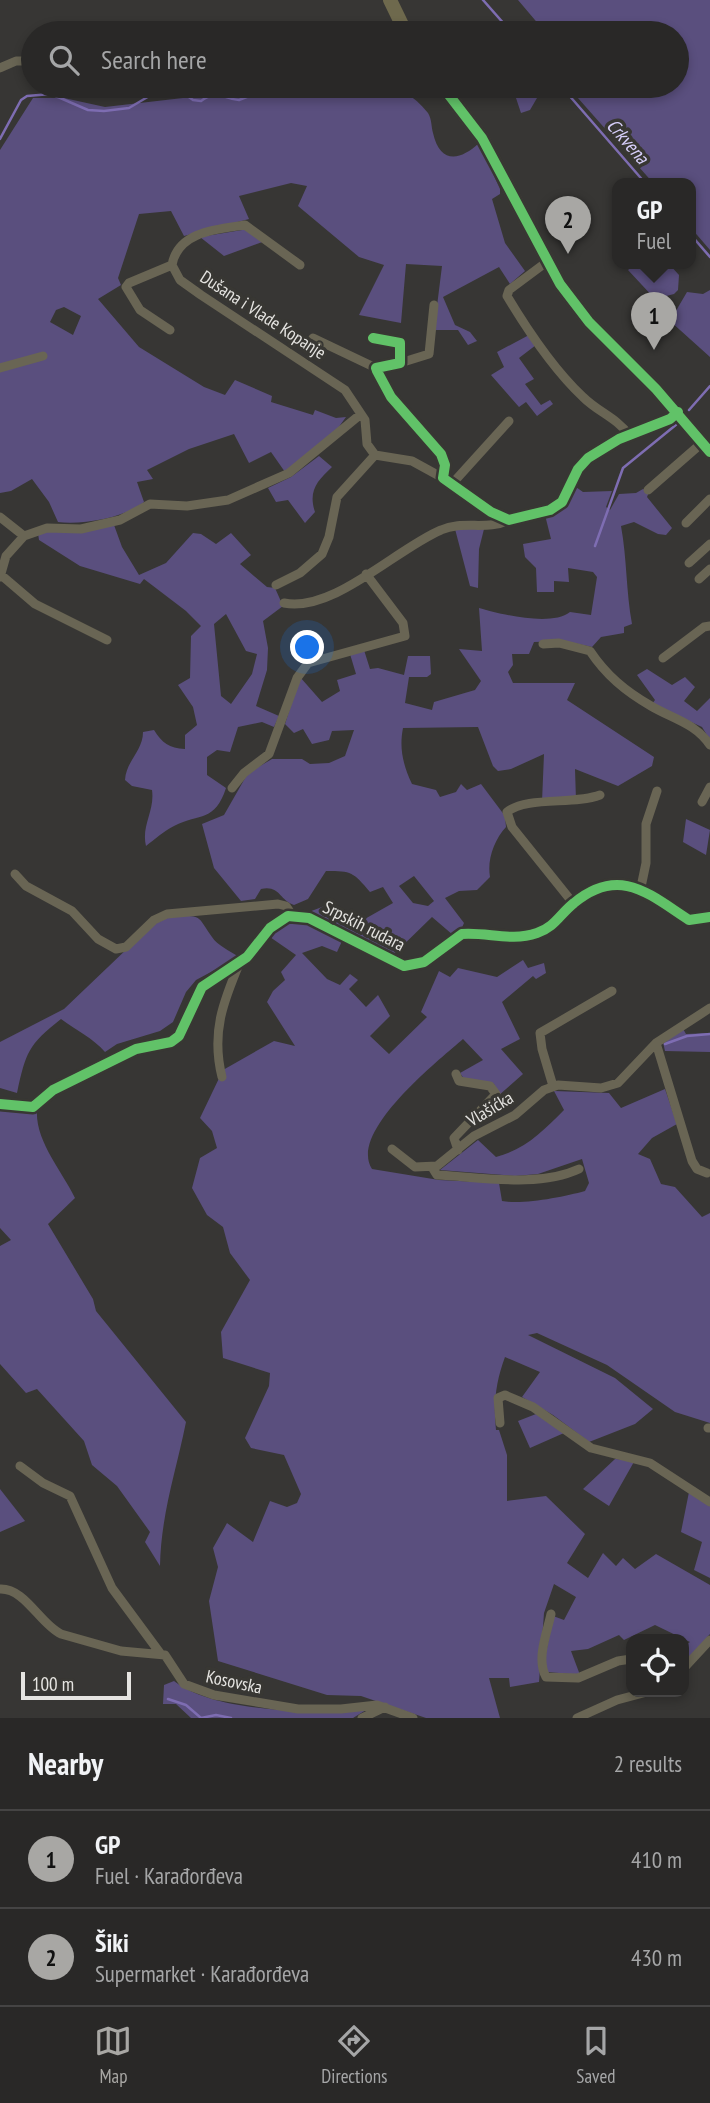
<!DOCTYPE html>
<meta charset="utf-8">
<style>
body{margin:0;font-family:"PT Sans Narrow",sans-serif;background:#31302f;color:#f1f3f6}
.controls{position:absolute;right:21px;bottom:21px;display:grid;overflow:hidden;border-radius:14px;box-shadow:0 4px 10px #0003}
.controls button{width:63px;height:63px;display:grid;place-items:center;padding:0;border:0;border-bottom:2px solid #454444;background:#292827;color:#f1f3f6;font:35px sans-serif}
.scale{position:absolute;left:21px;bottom:18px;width:110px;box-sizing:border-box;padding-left:7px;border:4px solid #e5e4e1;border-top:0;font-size:19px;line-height:24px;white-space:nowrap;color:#e5e4e1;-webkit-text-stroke:5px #383733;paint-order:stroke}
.you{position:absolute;left:308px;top:648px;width:24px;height:24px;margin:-18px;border:5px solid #fff;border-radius:50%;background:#1a73e8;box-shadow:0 0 0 10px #1a73e833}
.badge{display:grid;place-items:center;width:46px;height:46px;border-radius:50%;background:#a8a7a4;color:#111;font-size:23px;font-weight:700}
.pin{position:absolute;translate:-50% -58px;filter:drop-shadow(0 2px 4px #0008)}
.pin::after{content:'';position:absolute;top:37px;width:24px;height:21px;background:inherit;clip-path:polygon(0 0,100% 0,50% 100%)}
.popup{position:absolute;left:612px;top:178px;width:84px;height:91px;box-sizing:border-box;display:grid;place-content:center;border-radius:14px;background:#292827;filter:drop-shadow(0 2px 5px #0005);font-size:23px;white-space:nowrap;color:#a5a6a7}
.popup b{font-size:26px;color:#f1f3f6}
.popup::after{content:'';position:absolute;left:50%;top:100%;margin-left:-14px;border:14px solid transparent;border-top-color:#292827}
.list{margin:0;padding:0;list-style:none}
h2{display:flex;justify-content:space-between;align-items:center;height:91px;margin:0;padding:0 28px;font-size:30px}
h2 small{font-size:23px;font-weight:400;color:#a5a6a7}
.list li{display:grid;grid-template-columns:46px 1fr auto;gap:21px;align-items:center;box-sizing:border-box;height:98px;padding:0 28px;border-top:2px solid #454444}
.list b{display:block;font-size:26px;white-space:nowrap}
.list p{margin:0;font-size:23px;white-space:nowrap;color:#a5a6a7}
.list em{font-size:23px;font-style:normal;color:#a5a6a7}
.icon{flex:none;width:38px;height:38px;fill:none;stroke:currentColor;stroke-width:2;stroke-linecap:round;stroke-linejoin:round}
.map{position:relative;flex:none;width:710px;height:1718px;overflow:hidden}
.search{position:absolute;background:#292827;box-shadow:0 4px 10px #0003;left:21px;right:21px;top:21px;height:77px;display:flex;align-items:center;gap:18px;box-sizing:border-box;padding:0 24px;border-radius:38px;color:#a5a6a7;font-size:26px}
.sheet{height:287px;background:#292827}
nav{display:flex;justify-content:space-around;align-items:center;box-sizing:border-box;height:98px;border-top:2px solid #454444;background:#292827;font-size:19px;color:#a5a6a7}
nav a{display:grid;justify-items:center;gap:4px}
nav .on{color:#a8a7a4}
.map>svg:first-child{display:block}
.green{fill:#5a4f7e;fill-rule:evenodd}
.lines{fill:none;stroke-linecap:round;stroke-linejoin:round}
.stream{stroke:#7e6db2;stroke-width:2.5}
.minor{stroke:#696554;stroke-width:9}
.primary{stroke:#6e694d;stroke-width:14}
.cycleway-casing{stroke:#383733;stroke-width:15}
.cycleway{stroke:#61c268;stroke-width:10}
.labels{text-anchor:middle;stroke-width:7;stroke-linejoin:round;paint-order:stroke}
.street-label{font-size:18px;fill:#e5e4e1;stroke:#383733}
.water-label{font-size:19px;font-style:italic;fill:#d6cef9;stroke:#383733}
</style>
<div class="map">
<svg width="710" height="1718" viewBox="0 0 710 1718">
<rect width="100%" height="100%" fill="#373634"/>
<!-- green -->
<path class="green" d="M 518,0 L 710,0 L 710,250 L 691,228 L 691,184 L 654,184 L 570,89 L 570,86 L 677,86 L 677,33 L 546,33 Z
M 271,86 C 298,86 385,79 404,92 C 413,97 421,104 428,113 C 432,120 431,126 433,133 C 440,164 460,161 479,143 L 500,189 L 500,194 L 492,199 L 505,243 L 525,271 L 510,284 L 499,267 L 443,297 L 455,325 L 470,332 L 477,341 L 468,345 L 458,330 L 434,330 L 442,266 L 406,264 L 401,323 L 359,315 L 384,265 L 359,257 L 298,206 L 307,186 L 291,183 L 239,196 L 249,219 L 184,236 L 171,211 L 139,214 L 118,278 L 121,285 L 98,299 L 139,347 L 204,387 L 225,395 L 235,380 L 272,396 L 271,402 L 313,415 L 315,410 L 336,418 L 346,417 L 333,435 L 285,472 L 271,452 L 249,463 L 234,434 L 189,449 L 147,470 L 153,479 L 137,482 L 144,502 C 125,518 82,525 58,522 L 49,502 L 32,479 L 11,491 L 0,493 L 0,150 L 33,98 L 64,98 L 105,107 L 209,95 L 251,98 ZM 64,307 L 81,316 L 73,335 L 50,322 L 56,310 Z
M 512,86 L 555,86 L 564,97 L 555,93 L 537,98 L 530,110 L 521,113 Z
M 248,229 L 265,241 L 224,256 L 200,237 Z
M 635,264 L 669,264 L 679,275 L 678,290 L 674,294 L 655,299 L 628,270 Z
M 710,290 L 710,357 L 670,321 L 687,292 L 703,294 Z
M 529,335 L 536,345 L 519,358 L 534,379 L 525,384 L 541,405 L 550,400 L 553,404 L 537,416 L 526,402 L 519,407 L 491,375 L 504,367 L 497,352 Z
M 319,456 L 332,467 C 317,481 308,491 315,512 L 305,523 L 288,500 L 276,502 L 268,488 L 291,477 Z
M 573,485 L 583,492 L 612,491 L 606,507 L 610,510 L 619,494 L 636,493 L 643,489 L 649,492 L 647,497 L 672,528 L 666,535 L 658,534 L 634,522 L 621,526 C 627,559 626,591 632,624 L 624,627 L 624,633 L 601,637 L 592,647 L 565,641 L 534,642 L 529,654 L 512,654 L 513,665 L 508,672 L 513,683 L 575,683 L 567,700 L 654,757 L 652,766 L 618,786 L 575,769 L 576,800 L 542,802 L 544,754 L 511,769 L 498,771 L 493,766 L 478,727 L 403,728 C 399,748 403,765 412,784 L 436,790 L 440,797 L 456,792 L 461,784 L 467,790 L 481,784 L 505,816 L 506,827 C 494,840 487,860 490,877 L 477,890 L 459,891 L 445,898 L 464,923 L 460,932 L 453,935 L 432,917 L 392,956 L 306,913 L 330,904 L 363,920 L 393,903 L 383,887 L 370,892 C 353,872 352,871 326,871 L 308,899 L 294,905 C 279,900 280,885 261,889 L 255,899 L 241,901 L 214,868 L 202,824 L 224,815 L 248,773 L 272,759 L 302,759 L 310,764 L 329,763 L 345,756 L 354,730 L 332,731 L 329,740 L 312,744 L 303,729 L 294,733 L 285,724 L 300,677 L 322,702 L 340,691 L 337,680 L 356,674 L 350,654 L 364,650 L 370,669 L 378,668 L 404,675 L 408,656 L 430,656 L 431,674 L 427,677 L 409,677 L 405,703 L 432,710 L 434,702 L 475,690 L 481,681 L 459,649 L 482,651 L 479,608 C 500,614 551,627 570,612 L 591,615 L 597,577 L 593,572 L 568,568 L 569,582 L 554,581 L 554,592 L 537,592 L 536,568 L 525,557 L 523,544 L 551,539 L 545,515 L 566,504 ZM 414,876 L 434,901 L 428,906 L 413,903 L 399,886 Z
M 114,525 L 122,547 L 139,575 L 166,563 L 193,533 L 201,534 L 216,544 L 231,533 L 251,555 L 240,564 L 267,587 L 275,588 L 283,606 L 263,621 L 268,648 L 267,670 L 256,706 L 279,716 L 274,727 L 262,722 L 238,727 L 230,752 L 217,750 L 207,757 L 207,775 L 226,788 C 215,822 200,813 174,826 C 164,831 155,839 146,846 C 141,826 155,811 152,790 L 132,786 L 125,780 C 126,761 143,751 143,732 L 154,730 C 162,743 169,748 185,749 L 185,735 L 197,725 L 193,707 L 178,685 L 190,678 L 191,636 L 201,626 L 186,611 L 144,579 L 140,584 L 80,566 L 39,540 L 38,533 ZM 226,614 L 246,651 L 257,654 L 252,674 L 231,704 L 221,696 L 214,624 Z
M 455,529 L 484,529 L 479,549 L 478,588 L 470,586 Z
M 647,669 L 672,685 L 685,677 L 695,687 L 684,701 L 697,711 L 710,698 L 710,740 L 702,727 L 652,704 L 655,700 L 637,675 Z
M 686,819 L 710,830 L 706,855 L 683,842 Z
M 172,916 C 203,916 196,914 212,937 C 217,945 230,951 239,957 L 196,980 L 186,992 L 173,1022 L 160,1031 L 117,1044 L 105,1052 C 93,1038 77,1031 61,1019 C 28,1045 26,1052 17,1093 L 0,1088 L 0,1042 L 64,1009 L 152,925 Z
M 303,918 L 343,939 L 337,952 L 322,946 L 302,953 L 327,979 L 340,985 L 350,974 L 358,980 L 349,989 L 366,1007 L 378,995 L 390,1016 L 370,1036 L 389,1054 L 427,1017 L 421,1012 L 439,971 L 450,977 L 458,968 L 497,977 L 523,960 L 528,968 L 544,963 L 546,973 L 536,979 L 533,976 L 502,1002 L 520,1039 L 501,1049 L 523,1074 L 498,1096 L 494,1084 L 464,1079 L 460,1073 L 483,1060 L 463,1039 C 438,1061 348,1132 372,1169 L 439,1180 L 499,1183 L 502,1201 C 523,1205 563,1197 585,1191 L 589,1183 L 582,1159 L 538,1174 L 515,1176 L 440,1170 L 478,1140 L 496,1157 C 526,1149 543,1131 564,1110 L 554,1091 L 609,1093 L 621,1108 L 665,1089 L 677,1124 L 652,1138 L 638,1154 L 650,1159 L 661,1184 L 675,1187 L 702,1217 L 710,1213 L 710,1423 L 675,1412 L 607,1365 L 537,1333 L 528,1335 L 615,1378 L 653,1409 L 635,1424 L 589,1442 L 553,1415 L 522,1397 L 540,1372 L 505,1357 C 496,1381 493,1404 496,1430 L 499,1430 L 507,1455 L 507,1501 L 546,1496 L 585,1534 L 567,1563 L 588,1578 L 603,1553 L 616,1566 L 623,1558 L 635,1569 L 656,1554 L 710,1585 L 710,1634 L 684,1663 L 684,1646 L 690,1642 L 655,1625 L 624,1640 L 619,1635 L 588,1649 L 571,1651 L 580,1675 L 548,1672 L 544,1664 L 553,1616 L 564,1620 L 576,1597 L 554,1584 L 544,1613 L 539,1682 L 510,1687 L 509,1678 L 489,1678 L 500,1718 L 426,1718 L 361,1696 L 327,1695 L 218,1661 L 209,1601 L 218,1567 L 213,1548 L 227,1523 L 253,1542 L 270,1501 L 287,1507 L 297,1503 L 301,1494 L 284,1455 L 251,1448 L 245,1438 L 269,1386 L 270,1373 L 223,1358 L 221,1332 L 250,1280 L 230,1253 L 223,1227 L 207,1215 L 192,1188 L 200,1158 L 217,1148 L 212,1131 L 200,1118 L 223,1070 L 274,1041 L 295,1046 L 267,1002 L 273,991 L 285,980 L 281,972 L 296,955 L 267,935 L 281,923 Z
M 682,1027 L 686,1034 L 710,1033 L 710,1052 L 665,1051 L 663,1042 Z
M 0,1110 L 29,1113 L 37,1110 C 35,1141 62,1171 75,1198 L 48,1224 L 93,1299 L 96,1311 L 186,1422 C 176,1472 161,1514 160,1566 L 145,1542 L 150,1532 L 117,1486 L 92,1465 L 84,1441 L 37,1389 L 26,1393 L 0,1364 L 0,1246 L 11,1240 L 0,1228 Z
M 536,1414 L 564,1433 L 530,1448 L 518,1421 Z
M 615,1459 L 635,1460 L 609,1506 L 583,1489 Z
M 0,1489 L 25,1521 L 0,1532 Z
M 689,1492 L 710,1506 L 710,1578 L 694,1570 L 702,1542 L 681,1532 Z
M 174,1681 C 213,1713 323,1715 371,1707 L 353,1718 L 191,1718 L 176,1704 L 163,1704 L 164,1685 Z"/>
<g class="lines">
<!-- stream -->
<path class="stream" d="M 483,0 L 512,33
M 561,86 L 646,184
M 0,139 L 21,100 L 27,96 L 51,94 L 88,110 L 104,111 L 129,108 L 156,92 L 179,90 L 193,100 L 201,101 C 219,88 222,99 239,100 L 275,86
M 691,235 L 710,257
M 689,410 L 710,386
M 595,546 L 623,468 L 677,424
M 665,1044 L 687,1036 L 710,1034
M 168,1699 L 186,1705 L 201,1718 L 216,1715 L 231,1718"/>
<!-- minor -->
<path class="minor" d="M 0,68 L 16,61 L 33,61
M 548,261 L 509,290 L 507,296 C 528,331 553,369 583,397 C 598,412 617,418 629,435
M 300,265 L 245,225 C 218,229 178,231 172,265 L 180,280 L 201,295 L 345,390 L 365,420 L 367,444 L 375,455
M 170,330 L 140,310 L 126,287 L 129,283 L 172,265
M 313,338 L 376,368
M 373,338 L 400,343 L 400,363 L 376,368 L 377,371 L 391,397 L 441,454 L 445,465 L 443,478 L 491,512 L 509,520 L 550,510 L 562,502 L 578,469 L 588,458 L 619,439 L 670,419 L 678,412
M 400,363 L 429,354 L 434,305
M 0,368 L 43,356
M 451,485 L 509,421
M 648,490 L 703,442
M 0,517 L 24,536 L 47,528 L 81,529 L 120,520 L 150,504 L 187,506 L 228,500 L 289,473 L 361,414
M 686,523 L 710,499
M 689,563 L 710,544
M 1,575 L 35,604 L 107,640
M 0,577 L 6,556 L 24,536
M 699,579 L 710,569
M 276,585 L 300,573 L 322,554 L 329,537 L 337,497 L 375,455 L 412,461 L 443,478
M 284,603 C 333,613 396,549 441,530 C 463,520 488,531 509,520
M 543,644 L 559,643 L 590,651 C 606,675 625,691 651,706 C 673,719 695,723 710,745
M 663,658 L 704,627 L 710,626
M 232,788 L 244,773 L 269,754 L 297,678 L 308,663 L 405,636 L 403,623 L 366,574
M 702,802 L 710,787
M 15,874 L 26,886 L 72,911 L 98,939 L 116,949 L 126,947 L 154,920 L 167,914 L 278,904 L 286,906 L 292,915
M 641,887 L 646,863 L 646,824 L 657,791
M 573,903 L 512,827 L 507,812 C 527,796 574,805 600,795
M 656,1043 L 692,1161 L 697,1169 L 707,1173
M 456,1074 L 459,1081 L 490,1086 L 496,1094 L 454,1138 L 458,1150
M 222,1077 C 211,1033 223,1002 240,962
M 553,1086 L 542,1049 L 540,1033 L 612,991
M 0,1104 L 33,1107 L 53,1090 L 136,1049 L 171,1042 L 179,1036 L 202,987 L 247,957 L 270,928 L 288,916 L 309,918 L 404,966 L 424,962 L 462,934 C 488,932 511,942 537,933 C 555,927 560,914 574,903 C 620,865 650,895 689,920 L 710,917
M 392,1149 L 415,1167 L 437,1166 L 474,1136 L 515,1115 L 544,1090 L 558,1085 L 601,1088 L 618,1083 L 656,1043 L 710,1008
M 432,1167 L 437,1175 C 481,1177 538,1188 579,1169
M 500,1423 L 498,1398 L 505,1395 L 533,1407 L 591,1448 L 650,1463 L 710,1502
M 708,1428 L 710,1428
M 20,1466 L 43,1483 L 70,1496 L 112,1588 L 160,1653
M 0,1589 C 25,1588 40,1624 61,1634 L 121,1651 L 165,1655 L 184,1684 L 214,1695 L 298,1709 L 341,1709 L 377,1705 L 413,1718
M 551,1614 C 547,1633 536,1659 546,1677 L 578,1678 L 618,1661 L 631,1659
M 684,1668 L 710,1640
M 362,1718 L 385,1707
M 577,1718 L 617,1700 L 647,1692"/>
<!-- primary -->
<path class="primary" d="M 390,0 L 406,33
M 442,86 L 482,138 L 560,284 L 589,322 L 656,389 L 710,452"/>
<defs>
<path id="cycleway" d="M 442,86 L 482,138 L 560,284 L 589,322 L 656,389 L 710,452
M 373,338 L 400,343 L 400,363 L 376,368 L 377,371 L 391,397 L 441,454 L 445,465 L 443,478 L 491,512 L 509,520 L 550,510 L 562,502 L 578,469 L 588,458 L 619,439 L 670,419 L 678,412
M 0,1104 L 33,1107 L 53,1090 L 136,1049 L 171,1042 L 179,1036 L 202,987 L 247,957 L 270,928 L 288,916 L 309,918 L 404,966 L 424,962 L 462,934 C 488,932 511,942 537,933 C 555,927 560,914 574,903 C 620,865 650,895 689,920 L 710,917"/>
</defs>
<!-- cycleway casing -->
<use href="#cycleway" class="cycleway-casing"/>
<!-- cycleway -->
<use href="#cycleway" class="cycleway"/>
</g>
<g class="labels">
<!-- street labels -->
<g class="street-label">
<text transform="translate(263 315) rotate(33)" y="6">Dušana i Vlade Kopanje</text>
<text transform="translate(364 926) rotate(27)" y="6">Srpskih rudara</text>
<text transform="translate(490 1109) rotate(-31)" y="6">Vlašićka</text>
<text transform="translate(234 1682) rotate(12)" y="6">Kosovska</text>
</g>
<!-- water labels -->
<g class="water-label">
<text transform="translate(628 141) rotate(49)" y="7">Crkvena</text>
</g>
</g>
</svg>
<div class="controls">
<button><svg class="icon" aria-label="locate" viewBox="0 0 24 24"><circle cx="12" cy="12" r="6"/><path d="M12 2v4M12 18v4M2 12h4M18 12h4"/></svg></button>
</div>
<div class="scale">100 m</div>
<div class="you"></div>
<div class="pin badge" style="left:654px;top:350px">1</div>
<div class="popup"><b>GP</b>Fuel</div>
<div class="pin badge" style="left:568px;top:254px">2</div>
<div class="search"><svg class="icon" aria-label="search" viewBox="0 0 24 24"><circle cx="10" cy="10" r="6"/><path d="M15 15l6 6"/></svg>Search here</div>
</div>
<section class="sheet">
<h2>Nearby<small>2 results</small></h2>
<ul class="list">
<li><span class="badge">1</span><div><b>GP</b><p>Fuel · Karađorđeva</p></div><em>410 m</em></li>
<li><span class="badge">2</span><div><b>Šiki</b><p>Supermarket · Karađorđeva</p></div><em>430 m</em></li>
</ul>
</section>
<nav>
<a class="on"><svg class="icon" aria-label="map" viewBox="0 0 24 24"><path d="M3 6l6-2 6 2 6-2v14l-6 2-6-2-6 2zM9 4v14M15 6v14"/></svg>Map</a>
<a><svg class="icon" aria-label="directions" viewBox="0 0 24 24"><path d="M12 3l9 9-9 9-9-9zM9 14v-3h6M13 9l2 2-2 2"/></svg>Directions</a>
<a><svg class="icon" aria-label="saved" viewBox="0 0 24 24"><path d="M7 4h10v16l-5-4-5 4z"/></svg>Saved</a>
</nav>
